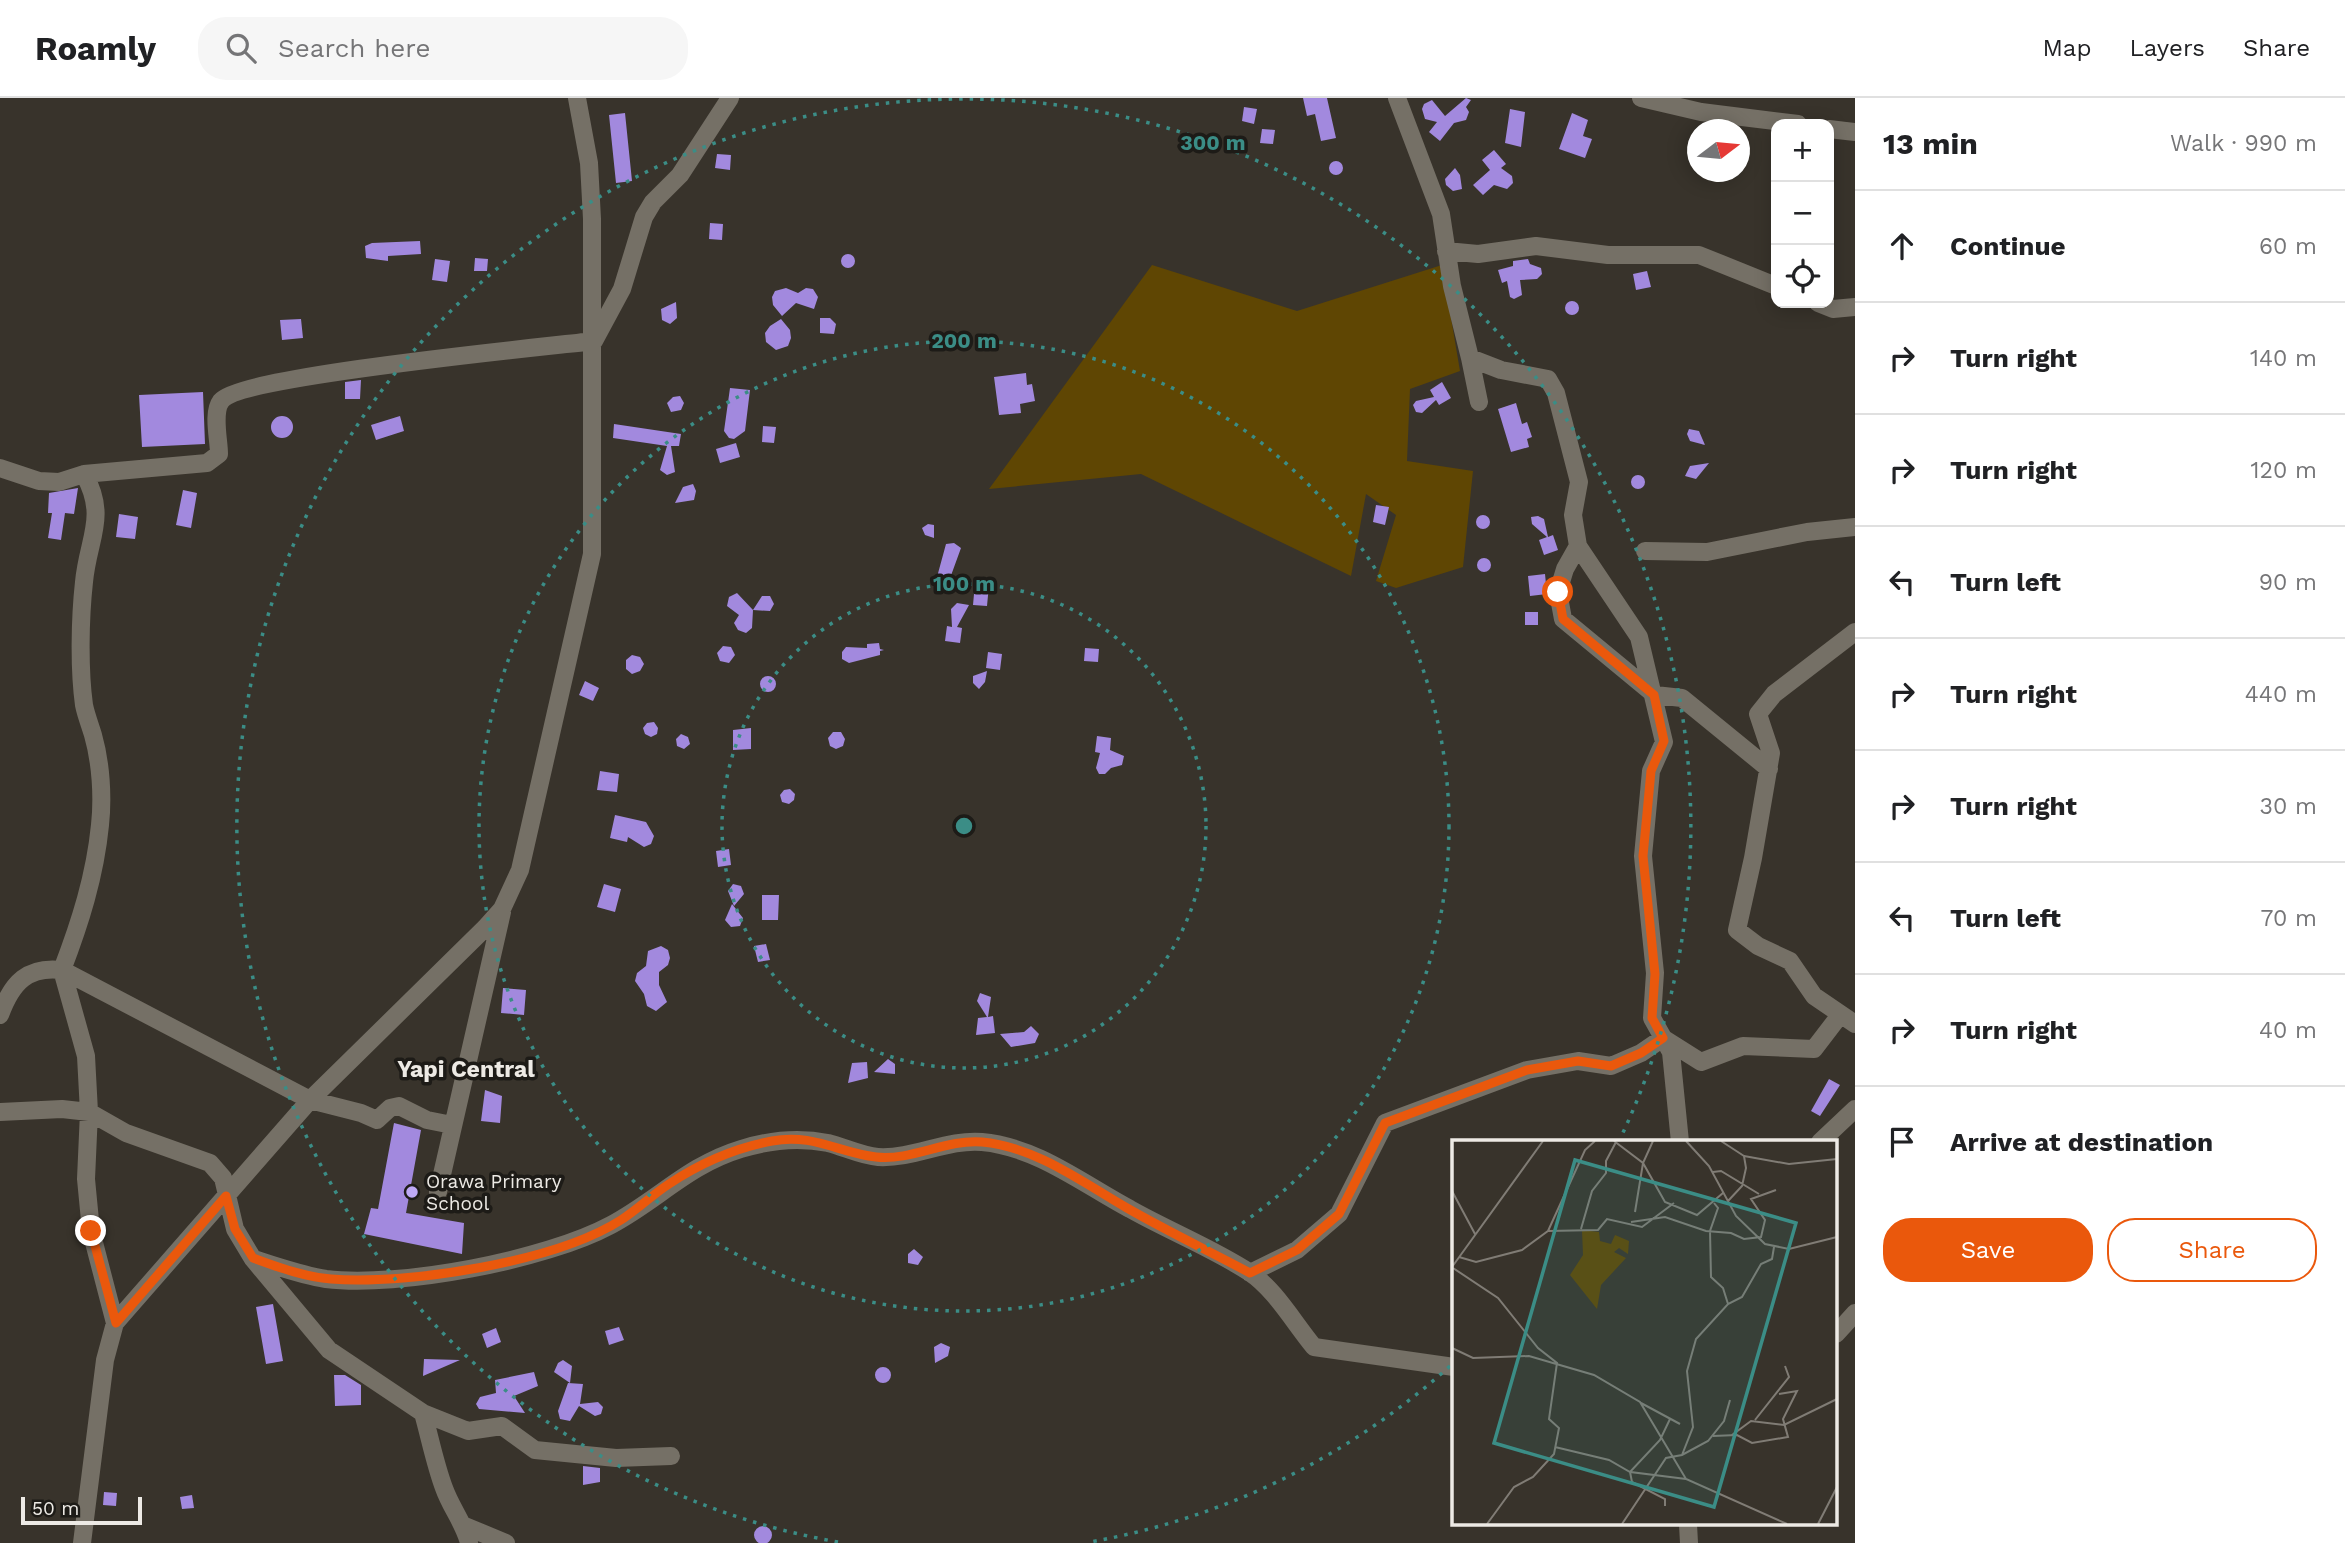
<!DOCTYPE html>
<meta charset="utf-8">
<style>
body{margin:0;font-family:"Work Sans",sans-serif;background:#f6f6f6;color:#202124}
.controls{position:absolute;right:21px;top:21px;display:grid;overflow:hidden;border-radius:14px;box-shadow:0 4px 18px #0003}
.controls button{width:63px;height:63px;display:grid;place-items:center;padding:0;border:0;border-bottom:2px solid #e0e0e0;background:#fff;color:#202124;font:35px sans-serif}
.compass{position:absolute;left:1687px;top:21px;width:63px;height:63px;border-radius:50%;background:#fff;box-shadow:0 4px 18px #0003;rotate:74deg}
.scale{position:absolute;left:21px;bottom:18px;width:121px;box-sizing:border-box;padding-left:7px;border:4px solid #edeae5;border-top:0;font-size:19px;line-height:24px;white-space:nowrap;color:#edeae5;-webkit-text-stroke:5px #1d1b17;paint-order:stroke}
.stop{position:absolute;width:21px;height:21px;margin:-16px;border:5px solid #ea580c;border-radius:50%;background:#fff}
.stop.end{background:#ea580c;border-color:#fff;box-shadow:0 2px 7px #0008}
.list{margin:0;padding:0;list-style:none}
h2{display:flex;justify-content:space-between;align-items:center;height:91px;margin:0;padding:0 28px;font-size:30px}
h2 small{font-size:23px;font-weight:400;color:#757577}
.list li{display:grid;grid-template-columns:46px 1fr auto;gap:21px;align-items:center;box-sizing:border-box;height:112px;padding:0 28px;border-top:2px solid #e0e0e0}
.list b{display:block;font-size:26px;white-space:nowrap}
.list em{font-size:23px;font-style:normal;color:#757577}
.actions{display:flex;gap:14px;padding:21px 28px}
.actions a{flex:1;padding:16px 0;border:2px solid #ea580c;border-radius:28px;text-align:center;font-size:24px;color:#ea580c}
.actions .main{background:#ea580c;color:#fff}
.icon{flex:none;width:38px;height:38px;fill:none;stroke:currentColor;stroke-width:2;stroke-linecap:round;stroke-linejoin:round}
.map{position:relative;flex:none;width:1855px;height:1445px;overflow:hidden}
header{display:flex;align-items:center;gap:42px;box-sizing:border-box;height:98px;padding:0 35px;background:#fff;border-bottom:2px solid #e0e0e0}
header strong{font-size:33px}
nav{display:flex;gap:38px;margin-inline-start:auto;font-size:24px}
.search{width:490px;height:63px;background:#f6f6f6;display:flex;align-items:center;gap:18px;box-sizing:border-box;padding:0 24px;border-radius:28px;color:#757577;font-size:26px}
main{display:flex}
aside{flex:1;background:#fff}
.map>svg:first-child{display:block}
.green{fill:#5f4603}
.building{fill:#a289de}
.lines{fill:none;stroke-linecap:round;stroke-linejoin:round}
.minor{stroke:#757066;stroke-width:18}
.route{stroke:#ea580c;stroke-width:9}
.ring{fill:none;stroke:#3b8d86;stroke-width:3.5;stroke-dasharray:3.5 7}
.poi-dot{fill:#bea9f5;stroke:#1d1b17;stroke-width:2.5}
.labels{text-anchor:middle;stroke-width:7;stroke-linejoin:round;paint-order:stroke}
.poi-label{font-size:19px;fill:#edeae5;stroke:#1d1b17;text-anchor:start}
.quarter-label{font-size:23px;font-weight:bold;fill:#edeae5;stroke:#1d1b17}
.inset-road{fill:none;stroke:#807c75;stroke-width:2}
.view{fill:#3b8d86;fill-opacity:0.15;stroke:#3b8d86;stroke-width:3.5}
.inset-edge{fill:none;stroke:#edeae5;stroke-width:3.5}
.centre{fill:#3b8d86;stroke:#1d1b17;stroke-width:3.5}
.ring-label{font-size:21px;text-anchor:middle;font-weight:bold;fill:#3b8d86;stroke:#1d1b17;stroke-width:7;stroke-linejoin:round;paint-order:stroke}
</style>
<header>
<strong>Roamly</strong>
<div class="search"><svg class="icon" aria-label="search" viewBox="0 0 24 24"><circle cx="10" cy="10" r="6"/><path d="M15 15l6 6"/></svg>Search here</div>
<nav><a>Map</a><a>Layers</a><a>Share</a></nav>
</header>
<main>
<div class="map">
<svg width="1855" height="1445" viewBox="0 0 1855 1445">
<rect width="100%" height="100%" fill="#38332b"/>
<!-- green -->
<path class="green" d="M 1152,167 L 1297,213 L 1442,167 L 1460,273 L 1410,291 L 1407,363 L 1473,373 L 1463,469 L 1396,490 L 1376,483 L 1396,417 L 1366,396 L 1351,478 L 1141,376 L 989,391 Z"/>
<!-- building -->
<path class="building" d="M 1303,0 L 1327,0 L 1336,40 L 1321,43 L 1315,16 L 1307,18 Z
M 1466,0 L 1471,2 L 1466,9 L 1469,14 L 1466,22 L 1454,25 L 1440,43 L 1429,34 L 1437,24 L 1425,21 L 1422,11 L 1424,6 L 1432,2 L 1445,18 Z
M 1244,9 L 1257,11 L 1254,26 L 1242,23 Z
M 1510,11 L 1525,14 L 1521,49 L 1505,45 Z
M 625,15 L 632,83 L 616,85 L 609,17 Z
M 1572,15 L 1588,22 L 1583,38 L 1592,41 L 1585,60 L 1559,51 Z
M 1262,31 L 1275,32 L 1273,46 L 1260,45 Z
M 1494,52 L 1506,66 L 1501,70 L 1512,78 L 1513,85 L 1507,91 L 1494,87 L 1483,97 L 1473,87 L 1490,72 L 1482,62 Z
M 717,56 L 731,57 L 730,72 L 715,70 Z
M1329 70a7 7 0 1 1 14 0a7 7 0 1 1-14 0Z
M 1455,70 L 1460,77 L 1462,91 L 1453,93 L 1446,87 L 1445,81 Z
M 710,125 L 723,126 L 722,142 L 709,141 Z
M 420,143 L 421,156 L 388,158 L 388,163 L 366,160 L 365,148 L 372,145 Z
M841 163a7 7 0 1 1 14 0a7 7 0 1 1-14 0Z
M 475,160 L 488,161 L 487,173 L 474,173 Z
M 435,161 L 450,163 L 447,184 L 432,182 Z
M 1528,161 L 1530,166 L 1541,170 L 1542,176 L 1537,181 L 1520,182 L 1522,197 L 1514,201 L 1510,199 L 1507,183 L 1502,185 L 1498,172 L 1513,168 L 1513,163 Z
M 1647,173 L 1651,189 L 1636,192 L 1633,176 Z
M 786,190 L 798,195 L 806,190 L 813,191 L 818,199 L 814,211 L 796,205 L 782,218 L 773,207 L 772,199 L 775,193 Z
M1565 210a7 7 0 1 1 14 0a7 7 0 1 1-14 0Z
M 676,204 L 677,220 L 670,226 L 662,222 L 661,211 Z
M 820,220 L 830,220 L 836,226 L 834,236 L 820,235 Z
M 301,221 L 303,240 L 282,242 L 280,222 Z
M 781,221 L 790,232 L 791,240 L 788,248 L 776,252 L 766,244 L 765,235 L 770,228 Z
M 1026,275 L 1027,287 L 1032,286 L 1035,303 L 1020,306 L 1021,315 L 999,317 L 994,279 Z
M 361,282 L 360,301 L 345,301 L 345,284 Z
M 1442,284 L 1451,300 L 1439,307 L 1436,302 L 1422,315 L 1416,314 L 1413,307 L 1416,303 L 1434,299 L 1430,292 Z
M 730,290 L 750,292 L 745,333 L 734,341 L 729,340 L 724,333 Z
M 203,294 L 205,346 L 142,349 L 139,297 Z
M 680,298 L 684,305 L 681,312 L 671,314 L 667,305 L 673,299 Z
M 1516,305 L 1522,326 L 1527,324 L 1532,339 L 1527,341 L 1529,349 L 1511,354 L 1498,311 Z
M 400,318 L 404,333 L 376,342 L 371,327 Z
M271 329a11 11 0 1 1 22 0a11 11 0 1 1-22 0Z
M 614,326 L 681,336 L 679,348 L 671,348 L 675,374 L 667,377 L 660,372 L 667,348 L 613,340 Z
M 763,328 L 776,329 L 774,345 L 762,344 Z
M 1689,331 L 1699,333 L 1705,347 L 1690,343 L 1687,336 Z
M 736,345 L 740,359 L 720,365 L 716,351 Z
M 1709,365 L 1696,381 L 1685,378 L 1690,368 Z
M1631 384a7 7 0 1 1 14 0a7 7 0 1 1-14 0Z
M 693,386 L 696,393 L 694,402 L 675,405 L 683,389 Z
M 78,390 L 74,416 L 65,415 L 61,442 L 48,440 L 52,415 L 48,415 L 49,395 Z
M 183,392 L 197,395 L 191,430 L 176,427 Z
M 1376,407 L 1389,409 L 1385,427 L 1373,424 Z
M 119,416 L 138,419 L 135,441 L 116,439 Z
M1476 424a7 7 0 1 1 14 0a7 7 0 1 1-14 0Z
M 1538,418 L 1544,421 L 1548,439 L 1553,437 L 1558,452 L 1544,457 L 1539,442 L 1547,439 L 1532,426 L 1531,419 Z
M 928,426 L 934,427 L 934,440 L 925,437 L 922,430 Z
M 954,445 L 961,450 L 949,483 L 937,479 L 946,446 Z
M1477 467a7 7 0 1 1 14 0a7 7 0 1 1-14 0Z
M 1545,476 L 1547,496 L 1530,498 L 1528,478 Z
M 989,487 L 987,508 L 973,507 L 974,496 Z
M 737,495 L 753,512 L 762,498 L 770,498 L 774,506 L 770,513 L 753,512 L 752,530 L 746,535 L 738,532 L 734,525 L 739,517 L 727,508 L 729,499 Z
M 957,505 L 969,507 L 957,529 L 962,530 L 960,545 L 945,543 L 947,528 L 952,529 L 951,511 Z
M 1525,514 L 1538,514 L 1538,527 L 1525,527 Z
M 879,545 L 880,551 L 884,552 L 880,553 L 880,557 L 849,565 L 842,561 L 842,554 L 846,549 L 867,550 L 867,546 Z
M 723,548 L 731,549 L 735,557 L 729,565 L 720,563 L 717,555 Z
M 1085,550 L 1099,551 L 1098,564 L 1084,563 Z
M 988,554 L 1002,556 L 1000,572 L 986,570 Z
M 632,557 L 640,559 L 644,566 L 640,573 L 632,576 L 626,571 L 626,562 Z
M 987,573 L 985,584 L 979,591 L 973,585 L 973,578 Z
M760 586a8 8 0 1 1 16 0a8 8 0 1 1-16 0Z
M 585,583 L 599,590 L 593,603 L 579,597 Z
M 654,624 L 658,630 L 657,636 L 651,639 L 645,636 L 643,630 L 647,625 Z
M 751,630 L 751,651 L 733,652 L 733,632 Z
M 833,634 L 841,634 L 845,641 L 843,648 L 836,651 L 830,648 L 828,640 Z
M 681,636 L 688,639 L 690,646 L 684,651 L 677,648 L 676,641 Z
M 1097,638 L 1111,640 L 1110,652 L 1124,658 L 1122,667 L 1111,670 L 1105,676 L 1099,676 L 1096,670 L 1100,655 L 1095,654 Z
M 600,673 L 619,676 L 617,694 L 597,692 Z
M 790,691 L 795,696 L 794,702 L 789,706 L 782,704 L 780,697 L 784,692 Z
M 615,717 L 646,724 L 654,738 L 651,746 L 644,749 L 628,739 L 627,744 L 610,740 Z
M 729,751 L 731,767 L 718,769 L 716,753 Z
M 604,786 L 621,791 L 615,814 L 597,809 Z
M 733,786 L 741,788 L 744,796 L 734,808 L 728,793 Z
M 762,797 L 779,797 L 778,822 L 762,822 Z
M 732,806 L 743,820 L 740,828 L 731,829 L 725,822 Z
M 766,846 L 770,862 L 758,864 L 754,848 Z
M 661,848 L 668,852 L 670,860 L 668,867 L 659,874 L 659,887 L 667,904 L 656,913 L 647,908 L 644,896 L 635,883 L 637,875 L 646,868 L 648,853 Z
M 503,890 L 526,892 L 524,917 L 501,915 Z
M 980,895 L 991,899 L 988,919 L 993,918 L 995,935 L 976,937 L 978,920 L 987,919 L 977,903 Z
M 1031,928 L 1039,936 L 1035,945 L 1011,949 L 1000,936 L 1024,934 Z
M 888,961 L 895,966 L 895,976 L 874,974 Z
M 867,964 L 868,980 L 848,985 L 852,965 Z
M 1829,981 L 1840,987 L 1820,1018 L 1811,1013 Z
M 485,992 L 502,998 L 500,1025 L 481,1023 Z
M 394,1025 L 421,1032 L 406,1115 L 464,1125 L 462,1156 L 364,1136 L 371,1110 L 378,1111 Z
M 914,1151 L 923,1159 L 918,1167 L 908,1165 L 908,1156 Z
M 273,1206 L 283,1263 L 266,1266 L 256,1209 Z
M 619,1229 L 624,1242 L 609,1247 L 605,1233 Z
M 496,1230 L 501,1244 L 487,1250 L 482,1236 Z
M 941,1245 L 950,1249 L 948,1258 L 935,1265 L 934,1249 Z
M 424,1261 L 460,1262 L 423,1278 Z
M 563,1262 L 572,1268 L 570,1285 L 554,1274 L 558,1265 Z
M875 1277a8 8 0 1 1 16 0a8 8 0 1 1-16 0Z
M 534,1274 L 538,1288 L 514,1298 L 525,1315 L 479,1311 L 476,1306 L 480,1299 L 496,1295 L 495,1282 Z
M 334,1277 L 345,1277 L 361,1287 L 361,1307 L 335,1308 Z
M 568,1285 L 583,1286 L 580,1306 L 598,1304 L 603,1309 L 601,1316 L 595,1318 L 579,1308 L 570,1323 L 560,1321 L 558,1313 Z
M 583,1368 L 600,1370 L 600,1384 L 583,1387 Z
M 104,1394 L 117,1395 L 116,1408 L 103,1407 Z
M 192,1397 L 194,1410 L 182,1411 L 180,1399 Z
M754 1437a9 9 0 1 1 18 0a9 9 0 1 1-18 0Z"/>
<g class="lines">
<!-- minor -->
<path class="minor" d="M 1397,0 L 1441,116 L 1452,188 L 1470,260 L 1501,272 L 1548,281 L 1556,295 L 1579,384 L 1573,417 L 1578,448 L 1565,471 L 1558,494 L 1563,521 L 1655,597 L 1682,600 L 1769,671
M 1641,0 L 1701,14 L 1798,26
M 1829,31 L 1855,34
M 1446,153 L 1478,156 L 1536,148 L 1608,157 L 1699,157 L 1776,188
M 1818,205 L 1833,211 L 1855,209
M 1470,260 L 1479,304
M 0,370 L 39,383 L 59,384 L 84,376 L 207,365 L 219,356 C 219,341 212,315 221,303 C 240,278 544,249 594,243 L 622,191 L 644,119 L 653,104 L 680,77 L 730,0
M 84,376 C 108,419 88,440 84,484 C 80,520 79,571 84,607 C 86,617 90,627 93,637 C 101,665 103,699 100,727 C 95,778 80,825 62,872 L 310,1002 L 361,1015 L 377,1022 L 390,1010 L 399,1008 L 427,1022 L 452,1027
M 1578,448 L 1639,539 L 1664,644 L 1651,673 L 1643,758 L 1655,875 L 1652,920 L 1671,954 L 1680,1044
M 1645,453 L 1707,454 L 1807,434 L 1855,429
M 1855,534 L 1774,596 L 1758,616 L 1771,655 L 1753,760 L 1737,832 L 1758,848 L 1790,863 L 1814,898 L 1855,926
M 0,917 C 12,884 28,868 62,872 L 86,958 L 89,1014 L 86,1081 L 91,1133 L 115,1225
M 0,1014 L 62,1011 L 89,1014 L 126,1035 L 210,1065 L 223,1080 L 235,1131 L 253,1161 L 329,1252 L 423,1315 L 468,1333 L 502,1328 L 535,1352 L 616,1360 L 671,1358
M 1820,1044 L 1855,1011
M 438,1094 L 502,814
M 253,1161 C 277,1168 301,1177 326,1181 C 399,1190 546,1162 611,1127 C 658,1102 688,1067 741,1051 C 770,1042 798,1039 828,1045 C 844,1049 862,1058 878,1059 C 914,1061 947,1041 982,1044 C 1037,1049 1083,1086 1130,1111 C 1169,1133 1212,1150 1249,1174 C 1275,1191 1294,1225 1314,1249 L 1454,1269
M 1250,1175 L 1297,1152 L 1339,1116 L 1385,1025 L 1527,972 L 1578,963 L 1611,968 L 1641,955 L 1663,940 L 1701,964 L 1743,948 L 1814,951 L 1840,917
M 1836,1236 L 1855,1215
M 423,1315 C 430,1340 435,1366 444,1390 C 451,1410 464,1425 469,1445
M 1688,1426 L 1689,1445
M 465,1428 L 506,1445
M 82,1445 L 105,1262 L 115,1225 L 310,1002 L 485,830 L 502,811 L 520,772 L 592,456 L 592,121 L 589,65 L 577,0"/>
</g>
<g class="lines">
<!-- route -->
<path class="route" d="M 91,1133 L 116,1225 L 226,1098 L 235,1131 L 253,1160 C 278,1169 304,1179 331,1181 C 409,1187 555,1164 621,1122 C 638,1111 652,1097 669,1086 C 699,1066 735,1050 772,1043 C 813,1035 839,1055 876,1059 C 912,1063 946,1041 982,1044 C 1036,1049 1082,1084 1127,1110 C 1167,1133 1209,1153 1250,1175 L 1297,1152 L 1339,1116 L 1385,1025 L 1527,972 L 1578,963 L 1611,968 L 1641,955 L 1663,940 L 1652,920 L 1655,876 L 1643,758 L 1651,673 L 1664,643 L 1654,597 L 1563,521 L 1558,494"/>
</g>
<!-- distance rings -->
<g class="ring">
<circle cx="964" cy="728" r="242"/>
<circle cx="964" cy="728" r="485"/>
<path d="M1450 1268A727 727 0 0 1 1090 1444M838 1444A727 727 0 1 1 1620 1041"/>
</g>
<!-- markers -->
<circle class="poi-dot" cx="412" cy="1094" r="7"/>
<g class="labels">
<!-- poi labels -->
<g class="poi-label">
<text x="426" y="1090">Orawa Primary<tspan x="426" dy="22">School</tspan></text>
</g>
<!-- quarter labels -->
<g class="quarter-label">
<text x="466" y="979">Yapi Central</text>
</g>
</g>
<!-- overview -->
<g transform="translate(1452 1042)">
<rect width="385" height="385" fill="#38332b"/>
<path d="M 130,90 L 147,92 L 148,101 L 159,104 L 163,95 L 177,101 L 176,114 L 167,108 L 162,112 L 174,118 L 149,145 L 145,169 L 118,135 L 131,115 Z" fill="#5f4603"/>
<path class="inset-road" d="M 162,1 L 191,23 L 213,62 L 245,75 L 271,53M 234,1 L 257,26 L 284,76 L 313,104 L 337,109 L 385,97M 269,1 L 292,16 L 294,28 L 290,46 L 276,61M 292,16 L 337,24 L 385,19M 261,32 L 269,31 L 307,54M 0,51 L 23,94M 262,63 L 266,68 L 258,91 L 259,137 L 271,148 L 276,164M 183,72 L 191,23 L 201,1M 179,82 L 213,77 L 254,91 L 279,93 L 292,99 L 309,97 L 313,80 L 299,59 L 324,50M 129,89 L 140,51 L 154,33 L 154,21 L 164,2M 96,91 L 133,10 L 143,1M 7,117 L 24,122 L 70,110 L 96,91 L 146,90 L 155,79 L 190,87 L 222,63M 0,127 L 91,1M 1,128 L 46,158 L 86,208 L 105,223 L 97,279 L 107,288 L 102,314 L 81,337 L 62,347 L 35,384M 0,208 L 21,218 L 77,216 L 142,235 L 188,262 L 234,339 L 335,384M 189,263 L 228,284M 303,280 L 337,237 L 333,226M 280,295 L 299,281 L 332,285 L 385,259M 261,296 L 285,295 L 300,303 L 336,297 L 331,279 L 345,251 L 327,254M 103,307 L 157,320 L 178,332 L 208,300 L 218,279M 230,315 L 241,287 L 235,231 L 244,199 L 276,164 L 290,157 L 309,124 L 320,119 L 322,107M 213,366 L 213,359 L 180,342 L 178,332 L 234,339M 170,384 L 214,318 L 230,315 L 256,301 L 272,281 L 278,260M 366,384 L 385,347"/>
<path class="view" d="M 123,20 L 344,83 L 262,367 L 42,303 Z"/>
<rect width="385" height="385" class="inset-edge"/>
</g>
<circle cx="964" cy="728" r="10" class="centre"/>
<g class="ring-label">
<text x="1213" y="52">300 m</text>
<text x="964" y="250">200 m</text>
<text x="964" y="493">100 m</text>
</g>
</svg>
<div class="controls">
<button>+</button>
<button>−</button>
<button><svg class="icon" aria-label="locate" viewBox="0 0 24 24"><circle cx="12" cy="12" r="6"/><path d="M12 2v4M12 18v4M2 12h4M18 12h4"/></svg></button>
</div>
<svg class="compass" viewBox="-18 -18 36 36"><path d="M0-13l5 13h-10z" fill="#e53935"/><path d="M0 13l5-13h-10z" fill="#757577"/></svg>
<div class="scale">50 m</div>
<div class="stop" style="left:1558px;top:494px"></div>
<div class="stop end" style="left:91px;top:1133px"></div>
</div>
<aside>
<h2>13 min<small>Walk · 990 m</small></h2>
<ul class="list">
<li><svg class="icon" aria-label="ahead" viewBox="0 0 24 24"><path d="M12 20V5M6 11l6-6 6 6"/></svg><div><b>Continue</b></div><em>60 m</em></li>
<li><svg class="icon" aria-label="right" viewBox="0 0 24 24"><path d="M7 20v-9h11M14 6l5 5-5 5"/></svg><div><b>Turn right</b></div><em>140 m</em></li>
<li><svg class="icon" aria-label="right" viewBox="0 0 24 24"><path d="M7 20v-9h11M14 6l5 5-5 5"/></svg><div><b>Turn right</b></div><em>120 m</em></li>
<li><svg class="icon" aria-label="left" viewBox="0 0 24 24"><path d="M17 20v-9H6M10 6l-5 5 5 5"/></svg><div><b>Turn left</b></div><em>90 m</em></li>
<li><svg class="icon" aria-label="right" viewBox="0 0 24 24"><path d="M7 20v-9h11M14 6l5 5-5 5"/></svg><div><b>Turn right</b></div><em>440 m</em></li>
<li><svg class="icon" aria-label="right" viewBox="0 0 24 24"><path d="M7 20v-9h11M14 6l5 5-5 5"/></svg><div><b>Turn right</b></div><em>30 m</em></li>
<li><svg class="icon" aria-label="left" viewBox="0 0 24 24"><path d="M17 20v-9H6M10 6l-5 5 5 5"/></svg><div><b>Turn left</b></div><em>70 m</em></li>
<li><svg class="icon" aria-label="right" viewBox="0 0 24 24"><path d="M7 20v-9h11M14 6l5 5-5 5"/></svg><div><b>Turn right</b></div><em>40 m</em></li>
<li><svg class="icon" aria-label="arrive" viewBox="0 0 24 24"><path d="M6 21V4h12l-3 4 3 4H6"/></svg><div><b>Arrive at destination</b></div></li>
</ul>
<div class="actions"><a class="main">Save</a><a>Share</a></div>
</aside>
</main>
